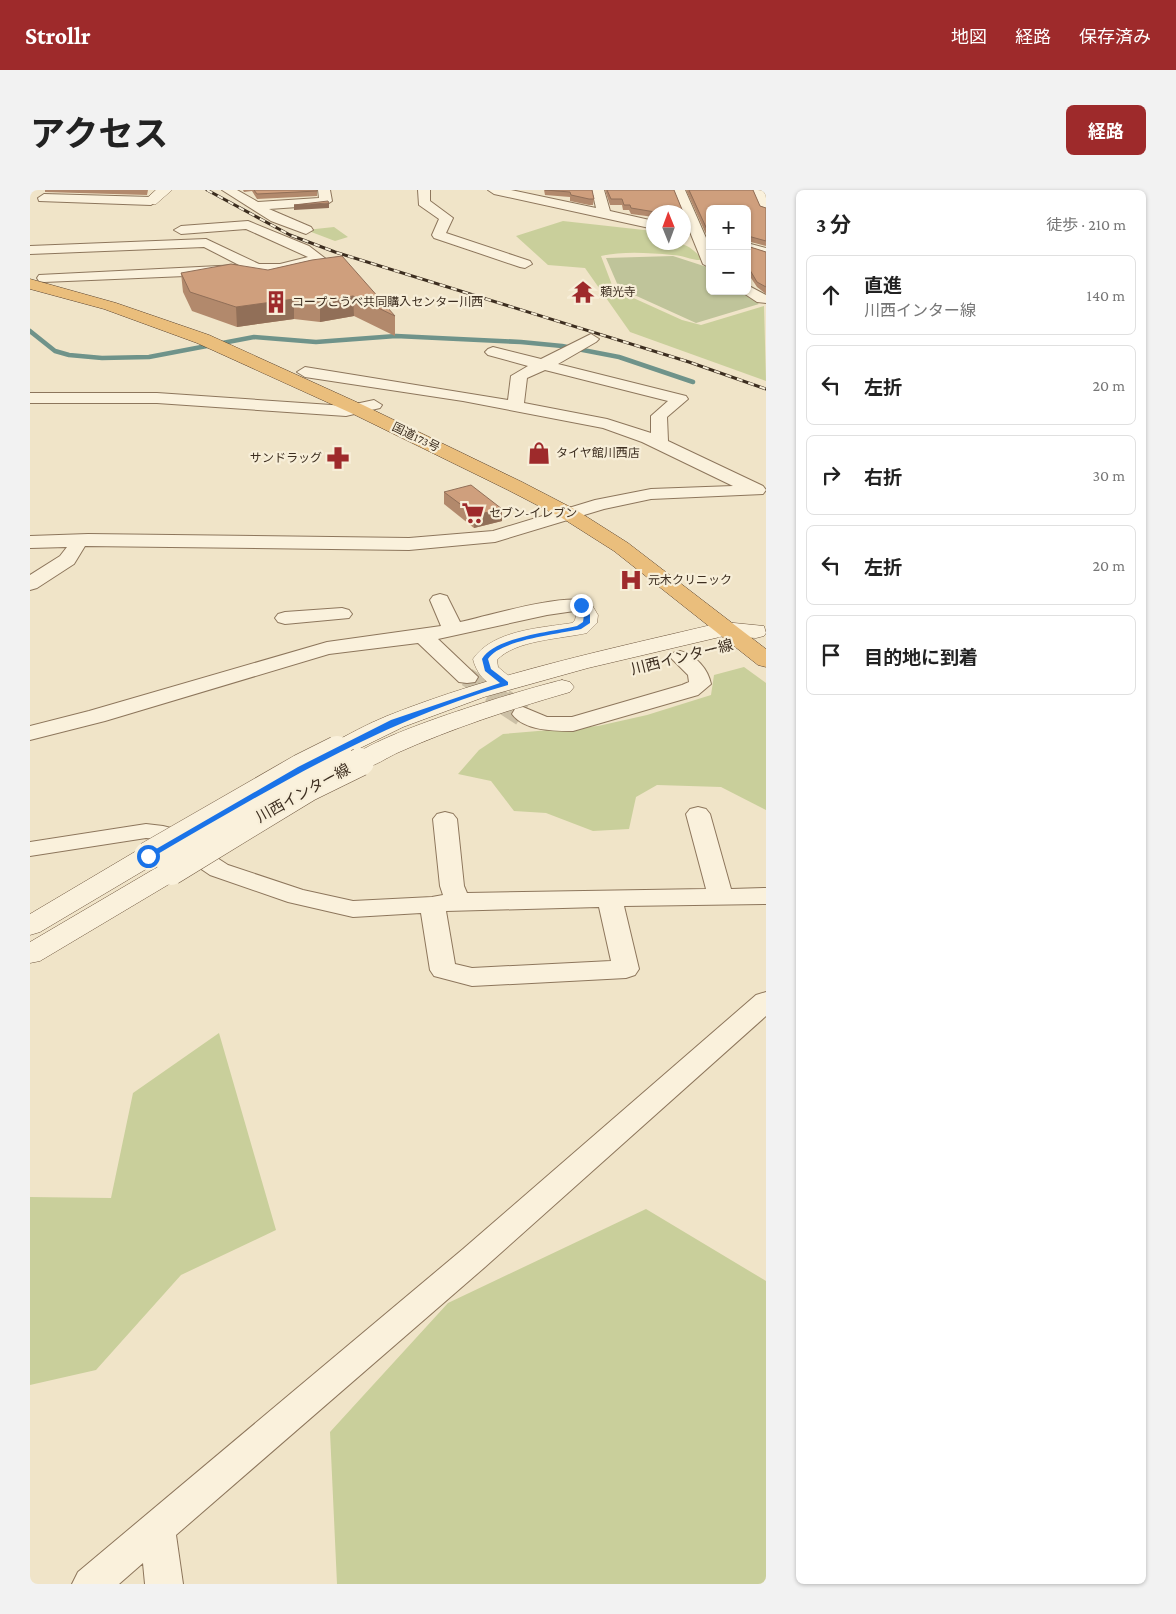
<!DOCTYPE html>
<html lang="ja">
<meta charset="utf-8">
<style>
body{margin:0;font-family:"Crimson Pro","Noto Sans JP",serif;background:#f2f2f2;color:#222}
.controls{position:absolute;right:15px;top:15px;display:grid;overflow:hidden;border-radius:8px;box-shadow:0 1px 4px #0004}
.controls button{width:45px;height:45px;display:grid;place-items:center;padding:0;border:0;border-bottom:1px solid #e0e0e0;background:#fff;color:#222;font:25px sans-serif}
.compass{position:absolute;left:616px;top:15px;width:45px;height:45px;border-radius:50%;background:#fff;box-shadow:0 1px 4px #0004;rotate:359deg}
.stop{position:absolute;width:15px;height:15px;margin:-11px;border:4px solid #1a73e8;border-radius:50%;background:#fff}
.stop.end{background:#1a73e8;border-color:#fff;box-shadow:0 1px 5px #0008}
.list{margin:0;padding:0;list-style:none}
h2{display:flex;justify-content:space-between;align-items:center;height:65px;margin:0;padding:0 20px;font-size:21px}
h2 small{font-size:16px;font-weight:400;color:#767676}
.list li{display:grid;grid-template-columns:32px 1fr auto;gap:15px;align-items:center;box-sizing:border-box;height:80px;margin:0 10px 10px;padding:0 10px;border:1px solid #e0e0e0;border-radius:8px}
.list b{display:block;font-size:19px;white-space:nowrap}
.list p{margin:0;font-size:16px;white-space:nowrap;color:#767676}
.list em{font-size:16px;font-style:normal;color:#767676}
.icon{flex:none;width:28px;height:28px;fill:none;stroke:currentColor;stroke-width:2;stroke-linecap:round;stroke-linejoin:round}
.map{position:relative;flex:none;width:736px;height:1394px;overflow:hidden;border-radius:8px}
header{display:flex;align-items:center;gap:30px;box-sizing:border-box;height:70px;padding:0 25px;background:#9e2a2b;color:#fff}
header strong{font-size:24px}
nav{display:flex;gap:28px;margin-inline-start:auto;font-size:18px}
.intro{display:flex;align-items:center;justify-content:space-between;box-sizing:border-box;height:120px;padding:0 30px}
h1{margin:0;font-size:35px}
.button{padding:12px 22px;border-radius:8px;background:#9e2a2b;color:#fff;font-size:18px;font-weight:700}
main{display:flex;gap:30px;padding:0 30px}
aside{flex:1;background:#fff;border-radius:8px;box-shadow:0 1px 4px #0004}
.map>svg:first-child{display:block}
.green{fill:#c9cf9b}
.cemetery{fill:#bfc49a}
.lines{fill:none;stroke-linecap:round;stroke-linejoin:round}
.stream{stroke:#6f938a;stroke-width:4.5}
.minor-tunnel-far1{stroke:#ccc0a6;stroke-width:19;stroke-dasharray:19 9;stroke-linecap:butt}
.minor-tunnel{stroke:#ccc0a6;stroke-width:25;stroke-dasharray:25 12;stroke-linecap:butt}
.minor-casing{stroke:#8d765c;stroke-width:2}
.tertiary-casing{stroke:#8d765c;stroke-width:1}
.secondary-casing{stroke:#6f573f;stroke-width:1}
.trunk-casing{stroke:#5b4430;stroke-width:1}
.minor{fill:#faf1dc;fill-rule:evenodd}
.tertiary{fill:#faf1dc;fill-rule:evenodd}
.secondary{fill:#faf1dc;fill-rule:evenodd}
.trunk{fill:#eabe7c;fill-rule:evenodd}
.rail-casing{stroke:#3d2e20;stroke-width:3}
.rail{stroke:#f7eed8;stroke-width:2;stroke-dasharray:6;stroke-linecap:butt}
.secondary-bridge-casing{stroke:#6f573f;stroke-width:29;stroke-linecap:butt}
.secondary-bridge{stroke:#faf1dc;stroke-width:28}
.wall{fill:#b2896c}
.shaded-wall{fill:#916f58}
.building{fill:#cf9f7d;stroke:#916f58}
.route{fill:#1a73e8}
.labels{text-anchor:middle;stroke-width:4.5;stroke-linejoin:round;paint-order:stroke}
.far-poi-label{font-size:12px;fill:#3d2e20;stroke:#f7eed8;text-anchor:start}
.far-street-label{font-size:12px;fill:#3d2e20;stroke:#f7eed8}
.street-label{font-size:15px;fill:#3d2e20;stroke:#f7eed8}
</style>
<header>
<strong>Strollr</strong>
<nav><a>地図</a><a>経路</a><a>保存済み</a></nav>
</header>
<div class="intro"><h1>アクセス</h1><a class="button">経路</a></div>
<main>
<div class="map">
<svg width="736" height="1394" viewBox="0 0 736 1394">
<rect width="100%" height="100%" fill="#f0e4c8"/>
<!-- green -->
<path class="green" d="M 533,31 L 623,41 L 624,52 C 648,53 656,50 673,70 C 662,71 653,65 642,65 C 619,63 594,61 571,66 L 582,95 L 588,101 L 652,130 L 671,135 L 734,116 L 736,191 L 600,142 L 555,78 L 518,75 L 486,46 Z
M 304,37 L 318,47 L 305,51 L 276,40 Z
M 714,477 L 736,493 L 736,620 L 691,597 L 627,595 L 606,607 L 599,639 L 563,641 L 516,623 L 484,621 L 461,591 L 428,584 L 449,560 L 473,544 L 568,536 L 617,525 L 681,505 L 684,485 Z
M 189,843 L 246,1040 L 151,1085 L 66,1180 L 0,1195 L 0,1007 L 81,1008 L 103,903 Z
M 616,1019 L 736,1091 L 736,1394 L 307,1394 L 300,1242 L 418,1113 Z"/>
<!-- cemetery -->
<path class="cemetery" d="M 643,66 L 680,78 L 680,101 L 711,101 L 729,114 L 666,133 L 589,98 L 576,68 Z"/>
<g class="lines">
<!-- stream -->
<path class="stream" d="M 0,141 L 25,161 L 39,165 L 72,168 L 119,167 L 224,147 L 286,152 L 366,146 L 491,152 L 532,156 L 589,167 L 663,192"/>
<!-- minor-tunnel-far1 -->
<path class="minor-tunnel-far1" d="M 437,487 L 475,512"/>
<!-- minor-tunnel -->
<path class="minor-tunnel" d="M 473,511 L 493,524"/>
<defs>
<path id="minor" d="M 192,0 L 207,0 L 228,12 L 289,8 L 288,0 L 300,0 L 302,11 L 296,15 L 239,19 L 281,37 L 283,40 L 276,44 L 241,31 Z
M 388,0 L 400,0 L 400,11 L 423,28 L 416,43 L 500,71 L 502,74 L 495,78 L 490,77 L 404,48 L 402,45 L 409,29 L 389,15 Z
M 458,0 L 481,0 L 566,18 L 562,0 L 574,0 L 580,21 L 624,31 L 624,39 L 464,4 Z
M 643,0 L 655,0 L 680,57 L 680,78 L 673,74 Z
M 721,0 L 733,0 L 736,5 L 736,22 L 731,21 Z
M 14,4 L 121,7 L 127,11 L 121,15 L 9,11 L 8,8 Z
M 218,31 L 279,56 L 296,69 L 294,72 L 250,82 L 14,92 L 9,91 L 7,88 L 9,85 L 209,75 L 174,57 L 0,64 L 0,56 L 176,49 L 229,74 L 250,74 L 278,67 L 216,39 L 151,44 L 144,40 L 151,36 Z
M 717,53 L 736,58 L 736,66 L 717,61 Z
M 717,95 L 736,105 L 736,113 L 727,112 L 712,102 L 717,101 Z
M 561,144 L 569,149 L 566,152 L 528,174 L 656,206 L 658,209 L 637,227 L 638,251 L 733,296 L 736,300 L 733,304 L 621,309 L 574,319 L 465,352 L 379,360 L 55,356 L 44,374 L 7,398 L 0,400 L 0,385 L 30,366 L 37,357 L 0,358 L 0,346 L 58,344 L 379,348 L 463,341 L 565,310 L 621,299 L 703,296 L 612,252 L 573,238 L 433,211 L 275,187 L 267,182 L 275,177 L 478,210 L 481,186 L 498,176 L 458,165 L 455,162 L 458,159 L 463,157 L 511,169 ZM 515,180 L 638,211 L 621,226 L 621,243 L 577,229 L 494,213 L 497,188 Z
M 0,203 L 127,203 L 316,216 L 344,210 L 352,215 L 350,218 L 316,226 L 127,213 L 0,213 Z
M 410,404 L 417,406 L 430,432 C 461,425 530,404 558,411 L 561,415 L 558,419 L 517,425 L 408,449 L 448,487 L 445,492 L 437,493 L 429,492 L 388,453 L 299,464 L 75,531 L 0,550 L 0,536 L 59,521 L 297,452 L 411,436 L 400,410 L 403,406 Z
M 312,418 L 319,420 L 322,424 L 319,428 L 255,434 L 248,432 L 245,428 L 248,424 L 255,422 Z
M 650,461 C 666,465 678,479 681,494 L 668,505 L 543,541 C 525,541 494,541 482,524 L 485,519 L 493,517 L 517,527 L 542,527 L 652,495 L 659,492 L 658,485 L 640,467 L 643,463 Z
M 668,617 L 676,619 L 680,624 L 701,699 L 736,698 L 736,714 L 594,716 L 609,779 L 605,785 L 596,788 L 442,796 L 404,786 L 400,780 L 391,723 L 323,727 L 258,712 L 180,685 L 127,649 L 116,648 L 0,666 L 0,652 L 116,634 L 133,636 L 141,638 L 198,675 L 273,700 L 323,711 L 402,707 L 413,705 L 410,696 L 403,629 L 407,624 L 415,622 L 423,624 L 427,629 L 434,696 L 437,703 L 676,699 L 656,624 L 660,619 ZM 569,717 L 581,771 L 442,778 L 425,774 L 416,721 Z
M 736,802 L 736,826 L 455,1077 L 146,1345 L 153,1394 L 115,1394 L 113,1373 L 89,1394 L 42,1394 L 48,1382 L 433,1059 L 726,805 Z"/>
<path id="tertiary" d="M 126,0 L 142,0 L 126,14 L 116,14 L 114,11 Z
M 551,408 L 559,410 L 568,425 L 567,433 L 557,443 C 531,449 485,450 467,470 L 468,477 L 487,493 L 483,498 C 464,503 447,487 443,469 C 463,440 510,438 542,433 L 545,430 L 546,425 L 540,415 L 543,410 Z"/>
<path id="secondary" d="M 694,432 L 734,436 L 736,443 L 734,446 L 726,448 L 694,446 L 558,478 L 454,507 L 373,537 L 316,565 L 307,567 L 298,565 L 295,560 L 298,555 C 318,545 337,534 357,526 C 465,483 580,459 694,432 Z
M 532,490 L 540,492 L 544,497 L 540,502 C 481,519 423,538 367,563 C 352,570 338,582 321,577 L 317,572 C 335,546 495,499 532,490 Z
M 118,658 L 128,660 L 131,666 L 128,672 L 10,742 L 0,745 L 0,724 L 108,660 Z
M 141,673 L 151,675 L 155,681 L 151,687 L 10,771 L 0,773 L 0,752 L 131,675 Z"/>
<path id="trunk" d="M 0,89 L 86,113 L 179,145 L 333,215 L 492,292 L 546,320 L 598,353 L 736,459 L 736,477 L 728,475 L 584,361 L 532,328 L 478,300 L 321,223 L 167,153 L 74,119 L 0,99 Z"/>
</defs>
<!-- minor casing -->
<use href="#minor" class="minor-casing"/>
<!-- tertiary casing -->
<use href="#tertiary" class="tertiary-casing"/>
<!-- secondary casing -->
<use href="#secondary" class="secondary-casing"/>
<!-- trunk casing -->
<use href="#trunk" class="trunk-casing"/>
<!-- minor -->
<use href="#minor" class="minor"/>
<!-- tertiary -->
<use href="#tertiary" class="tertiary"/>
<!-- secondary -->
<use href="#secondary" class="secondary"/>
<!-- trunk -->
<use href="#trunk" class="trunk"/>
<defs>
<path id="rail" d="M 177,0 L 260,45 L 305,62 L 659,172 L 736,199"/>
</defs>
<!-- rail casing -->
<use href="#rail" class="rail-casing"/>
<!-- rail -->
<use href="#rail" class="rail"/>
<defs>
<path id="secondary-bridge" d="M 118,666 L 271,578 L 307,560
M 141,681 L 277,598 L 330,572"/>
</defs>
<!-- secondary-bridge casing -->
<use href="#secondary-bridge" class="secondary-bridge-casing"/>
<!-- secondary-bridge -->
<use href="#secondary-bridge" class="secondary-bridge"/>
</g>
<!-- wall -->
<path class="wall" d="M 15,0 L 118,0 L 117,5 L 15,2 Z
M 213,0 L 287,0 L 287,6 L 227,9 L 222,1 L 214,2 Z
M 514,0 L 562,0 L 564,9 L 563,15 L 559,15 L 540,11 L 540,7 L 515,5 Z
M 575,0 L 644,0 L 653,22 L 624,22 L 624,27 L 601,24 L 599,20 L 593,20 L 592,15 L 580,15 Z
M 656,0 L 723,0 L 730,16 L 736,18 L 736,56 L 717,51 L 717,19 L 680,19 L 680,53 Z
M 717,56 L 736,62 L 736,104 L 727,97 L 717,82 Z
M 282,70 L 365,126 L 365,146 L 324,126 L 290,132 L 264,129 L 207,137 L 162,121 L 153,102 L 151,83 L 238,80 Z
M 414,302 L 472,319 L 472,331 L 444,338 L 414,314 Z"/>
<!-- shaded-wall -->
<path class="shaded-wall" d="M 299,13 L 299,18 L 264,20 L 264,15 Z
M 323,106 L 324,126 L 290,132 L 290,112 Z
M 264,109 L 264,129 L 207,137 L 206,117 Z
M 472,319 L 472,331 L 444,338 L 445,325 Z"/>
<!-- building -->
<path class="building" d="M 224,0 L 287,0 L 287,1 L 227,4 Z
M 515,0 L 562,0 L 564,9 L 559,9 L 541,5 L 540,2 Z
M 577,0 L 644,0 L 653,22 L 625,22 L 601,18 L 600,15 L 594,15 L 592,9 L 581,9 Z
M 659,0 L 723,0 L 730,16 L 736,18 L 736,51 L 718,46 L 717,46 L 717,19 L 680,19 L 680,46 Z
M 298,11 L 299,13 L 264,15 Z
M 717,56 L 736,62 L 736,97 L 727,92 L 717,75 Z
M 312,66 L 365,126 L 323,106 L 290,112 L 264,109 L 206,117 L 160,102 L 151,83 L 201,74 L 238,80 L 282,70 Z
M 441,295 L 472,319 L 445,325 L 414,302 Z"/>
<!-- route -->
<path class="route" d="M 549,414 L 554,414 L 560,425 L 560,433 L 551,439 C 529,444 469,450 458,469 L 461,479 L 478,492 L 478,495 C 348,532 237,601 121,668 L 114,666 L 268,577 L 361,530 L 470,493 L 455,481 L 452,469 C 465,447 521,442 547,436 L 553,432 L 554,425 Z"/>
<!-- icons -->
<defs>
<symbol id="temple-bare" viewBox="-9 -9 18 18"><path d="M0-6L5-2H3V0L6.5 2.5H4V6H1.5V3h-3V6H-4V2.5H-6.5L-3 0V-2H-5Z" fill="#9e2a2b" stroke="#f7eed8" stroke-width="2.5" paint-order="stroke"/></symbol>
<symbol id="building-bare" viewBox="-9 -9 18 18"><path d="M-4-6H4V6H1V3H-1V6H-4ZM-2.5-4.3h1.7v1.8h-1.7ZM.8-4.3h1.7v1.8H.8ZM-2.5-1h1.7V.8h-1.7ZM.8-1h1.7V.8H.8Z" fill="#9e2a2b" stroke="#f7eed8" stroke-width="2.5" paint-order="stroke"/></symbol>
<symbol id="shop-bare" viewBox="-9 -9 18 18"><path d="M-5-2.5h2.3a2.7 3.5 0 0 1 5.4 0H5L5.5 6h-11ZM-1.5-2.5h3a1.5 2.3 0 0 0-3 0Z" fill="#9e2a2b" stroke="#f7eed8" stroke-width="2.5" paint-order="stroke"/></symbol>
<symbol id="pharmacy-bare" viewBox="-9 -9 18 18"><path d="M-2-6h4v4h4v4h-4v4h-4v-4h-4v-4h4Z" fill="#9e2a2b" stroke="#f7eed8" stroke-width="2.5" paint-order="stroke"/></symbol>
<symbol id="supermarket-bare" viewBox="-9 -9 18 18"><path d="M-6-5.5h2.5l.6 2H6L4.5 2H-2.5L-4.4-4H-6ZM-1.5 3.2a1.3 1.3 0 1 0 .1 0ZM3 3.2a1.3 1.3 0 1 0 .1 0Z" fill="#9e2a2b" stroke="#f7eed8" stroke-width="2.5" paint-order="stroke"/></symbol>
<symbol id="hospital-bare" viewBox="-9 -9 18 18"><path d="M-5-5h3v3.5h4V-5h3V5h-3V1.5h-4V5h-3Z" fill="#9e2a2b" stroke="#f7eed8" stroke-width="2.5" paint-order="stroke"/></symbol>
</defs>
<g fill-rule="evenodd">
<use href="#temple-bare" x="537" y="86" width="32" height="32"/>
<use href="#building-bare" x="230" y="96" width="32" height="32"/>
<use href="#shop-bare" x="493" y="247" width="32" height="32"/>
<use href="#pharmacy-bare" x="292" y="252" width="32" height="32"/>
<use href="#supermarket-bare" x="427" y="307" width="32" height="32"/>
<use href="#hospital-bare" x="585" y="374" width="32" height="32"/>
</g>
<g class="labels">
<!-- far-poi labels -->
<g class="far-poi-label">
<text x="570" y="106">頼光寺</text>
<text x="262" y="116">コープこうべ共同購入センター川西</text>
<text x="526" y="267">タイヤ館川西店</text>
<text x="292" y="272" text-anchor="end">サンドラッグ</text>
<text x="459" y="327">セブン-イレブン</text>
<text x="618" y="394">元木クリニック</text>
</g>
<!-- far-street labels -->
<g class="far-street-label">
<text transform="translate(386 247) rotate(26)" y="4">国道173号</text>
</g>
<!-- street labels -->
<g class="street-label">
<text transform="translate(652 467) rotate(-14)" y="5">川西インター線</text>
<text transform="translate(273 603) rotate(-29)" y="5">川西インター線</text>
</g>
</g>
</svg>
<div class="controls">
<button>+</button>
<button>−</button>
</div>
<svg class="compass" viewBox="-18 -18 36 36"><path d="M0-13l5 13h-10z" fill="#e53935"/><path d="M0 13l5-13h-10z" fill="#767676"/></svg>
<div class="stop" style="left:118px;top:666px"></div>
<div class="stop end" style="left:551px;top:415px"></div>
</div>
<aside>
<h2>3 分<small>徒歩 · 210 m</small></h2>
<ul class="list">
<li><svg class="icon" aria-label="ahead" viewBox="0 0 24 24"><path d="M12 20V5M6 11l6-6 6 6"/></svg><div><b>直進</b><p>川西インター線</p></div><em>140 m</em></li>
<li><svg class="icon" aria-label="left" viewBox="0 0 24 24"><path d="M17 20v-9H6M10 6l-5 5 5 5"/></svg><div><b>左折</b></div><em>20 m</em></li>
<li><svg class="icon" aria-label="right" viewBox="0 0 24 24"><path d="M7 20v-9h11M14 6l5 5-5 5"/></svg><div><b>右折</b></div><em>30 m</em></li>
<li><svg class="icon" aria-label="left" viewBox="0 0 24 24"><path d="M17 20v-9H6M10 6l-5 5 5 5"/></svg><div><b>左折</b></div><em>20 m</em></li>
<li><svg class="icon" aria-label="arrive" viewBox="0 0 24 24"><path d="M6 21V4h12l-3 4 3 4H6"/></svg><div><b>目的地に到着</b></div></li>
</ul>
</aside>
</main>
